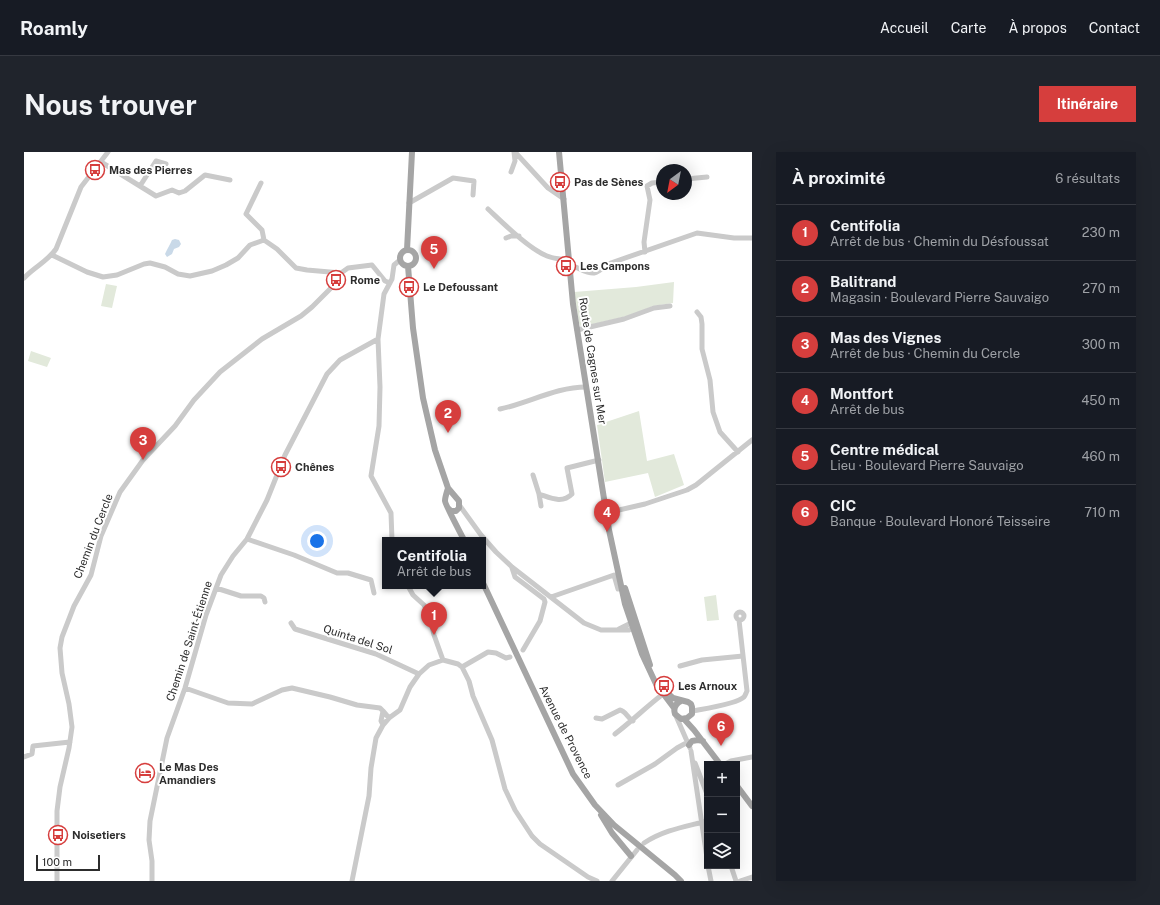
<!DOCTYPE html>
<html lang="fr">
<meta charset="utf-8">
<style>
body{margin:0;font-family:"Public Sans",sans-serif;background:#20242c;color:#f1f3f6}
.controls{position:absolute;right:12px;bottom:12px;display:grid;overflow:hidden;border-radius:0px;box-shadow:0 4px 16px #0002}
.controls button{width:36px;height:36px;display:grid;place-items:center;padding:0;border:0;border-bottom:1px solid #363941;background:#171b24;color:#f1f3f6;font:20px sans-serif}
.compass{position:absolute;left:632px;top:12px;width:36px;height:36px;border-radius:50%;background:#171b24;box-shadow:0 4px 16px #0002;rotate:212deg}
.scale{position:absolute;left:12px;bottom:10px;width:64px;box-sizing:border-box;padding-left:4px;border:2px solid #2d2d2d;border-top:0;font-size:11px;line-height:14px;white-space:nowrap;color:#2d2d2d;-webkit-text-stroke:3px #fff;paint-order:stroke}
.you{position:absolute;left:293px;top:389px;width:14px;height:14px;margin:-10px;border:3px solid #fff;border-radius:50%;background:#1a73e8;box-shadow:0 0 0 6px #1a73e833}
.badge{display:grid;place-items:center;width:26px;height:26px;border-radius:50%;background:#d63e3d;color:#fff;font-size:13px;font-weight:700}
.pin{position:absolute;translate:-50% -33px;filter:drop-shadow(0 1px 2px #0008)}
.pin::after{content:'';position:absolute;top:21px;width:14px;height:12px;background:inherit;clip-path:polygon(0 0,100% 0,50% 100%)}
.popup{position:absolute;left:358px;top:385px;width:104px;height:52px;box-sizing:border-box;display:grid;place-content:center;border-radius:0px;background:#171b24;filter:drop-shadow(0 1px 3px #0005);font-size:13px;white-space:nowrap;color:#9ea1a6}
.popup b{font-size:15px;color:#f1f3f6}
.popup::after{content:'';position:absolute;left:50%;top:100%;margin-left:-8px;border:8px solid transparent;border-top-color:#171b24}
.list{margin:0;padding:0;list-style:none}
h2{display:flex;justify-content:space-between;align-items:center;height:52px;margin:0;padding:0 16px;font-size:17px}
h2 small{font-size:13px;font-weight:400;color:#9ea1a6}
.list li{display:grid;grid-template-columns:26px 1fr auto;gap:12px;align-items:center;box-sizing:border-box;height:56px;padding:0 16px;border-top:1px solid #363941}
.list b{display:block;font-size:15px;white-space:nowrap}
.list p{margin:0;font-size:13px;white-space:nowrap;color:#9ea1a6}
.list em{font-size:13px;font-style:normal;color:#9ea1a6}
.icon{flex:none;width:22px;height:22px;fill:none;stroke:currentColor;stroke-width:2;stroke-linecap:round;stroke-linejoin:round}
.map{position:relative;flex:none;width:728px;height:729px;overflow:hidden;border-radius:0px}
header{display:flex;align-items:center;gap:24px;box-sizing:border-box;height:56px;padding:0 20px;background:#171b24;border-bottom:1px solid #363941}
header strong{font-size:19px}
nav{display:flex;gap:22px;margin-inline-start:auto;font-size:14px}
.intro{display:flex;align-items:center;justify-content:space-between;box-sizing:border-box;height:96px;padding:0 24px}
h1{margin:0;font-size:28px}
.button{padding:10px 18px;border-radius:0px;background:#d63e3d;color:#fff;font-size:14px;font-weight:700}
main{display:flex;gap:24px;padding:0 24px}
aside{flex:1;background:#171b24;border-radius:0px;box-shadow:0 4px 16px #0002}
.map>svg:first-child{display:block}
.green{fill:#e2e9db}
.water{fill:#c9d9e8}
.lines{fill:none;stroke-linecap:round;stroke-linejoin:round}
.minor{stroke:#cacaca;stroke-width:5}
.major{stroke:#a5a5a5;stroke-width:6}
.labels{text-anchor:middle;stroke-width:4;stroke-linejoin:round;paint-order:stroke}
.poi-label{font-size:11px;font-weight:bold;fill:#2d2d2d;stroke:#fff;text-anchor:start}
.street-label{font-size:11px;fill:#2d2d2d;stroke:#fff}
</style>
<header>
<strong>Roamly</strong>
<nav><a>Accueil</a><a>Carte</a><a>À propos</a><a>Contact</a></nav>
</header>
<div class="intro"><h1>Nous trouver</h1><a class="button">Itinéraire</a></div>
<main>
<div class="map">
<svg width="728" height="729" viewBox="0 0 728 729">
<rect width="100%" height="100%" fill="#fff"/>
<!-- green -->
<path class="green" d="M 650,130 L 649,151 L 629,154 L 607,163 L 557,175 L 555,171 L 550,140 L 612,135 Z
M 82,132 L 93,134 L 88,156 L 77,154 Z
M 7,199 L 27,206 L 23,215 L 4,209 Z
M 615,259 L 623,309 L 650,302 L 660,333 L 631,345 L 624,321 L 581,330 L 573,273 Z
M 692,443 L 695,468 L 683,469 L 680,445 Z"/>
<!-- water -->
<path class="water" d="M 151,87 L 155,88 L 157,92 L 155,95 L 150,97 L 148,102 L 143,105 L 141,102 C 143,97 146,93 148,88 Z"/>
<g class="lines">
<!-- minor -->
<path class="minor" d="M 491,0 L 524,36 L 540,47
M 77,10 L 132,44 L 148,38 L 155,41 L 161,39 L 181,23 L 206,28
M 487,20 L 491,9 L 490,0
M 662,27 L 683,25
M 237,31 L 222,62 L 238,78 L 240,88
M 116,34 L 132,9 L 142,12
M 385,51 L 429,26 L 450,29 L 449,43
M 464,57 C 479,71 505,97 523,104 C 530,107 537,107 544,108
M 482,86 L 487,84 L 495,84
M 621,100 L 620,90 L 626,48 L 623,34 L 628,31 L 638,30
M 28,103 L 63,120 L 79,125 L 93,123 L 120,112 L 126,111 L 141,115 L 154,122 L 166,124 L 188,119 L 202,113 L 214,106 L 226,93 L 240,88 L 253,97 L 272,116 L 283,118 L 317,121
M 545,113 C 553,114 562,122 570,121 C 575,120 580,115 584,112 L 673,81 L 710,86 L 728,86
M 0,126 C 10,115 24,109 32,97 L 57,35 L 84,0
M 673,160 L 677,165 L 678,172 L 678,197 L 686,228 L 689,260 L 696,280 L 714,300
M 553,178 L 600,167 L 630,156 L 646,154
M 476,257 C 505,251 532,235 562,235
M 509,323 L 515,342 C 527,346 538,352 548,342 L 543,316 L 575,308
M 515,342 L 517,354
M 436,354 L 457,383 L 472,400 L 488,415 L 560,471 L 577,478 L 605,478 L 609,476
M 582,361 L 621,352 L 663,338 L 672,333 L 728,288
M 223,387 L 270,403 L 313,421 L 324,421 L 347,428 L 350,441
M 368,388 L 367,361 L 347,324 L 355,274 L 356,235 L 354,187 L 360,142 L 368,127 L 370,113 L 376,108
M 488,416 L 491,425 L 520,447 L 521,450 L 516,469 L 499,498
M 384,434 L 389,443 L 400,453 L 406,464 L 410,483 L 419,508 L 434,512 L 438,515 L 445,529 L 449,544 L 468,588 L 481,637 L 491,658 L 508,684 L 516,692 L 564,725 L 573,729
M 192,436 L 217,444 L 237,444 L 240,446 L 241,450
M 527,445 L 590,423 L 594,437 L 600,436
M712 464a4 4 0 1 1 8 0a4 4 0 1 1-8 0Z
M 267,471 L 271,477 L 352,502 L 395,522
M 595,477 L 607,471 L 610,474
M 656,514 L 678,508 L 719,504
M 438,515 L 464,500 L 472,501 L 482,506 L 486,505
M 161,536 L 204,551 L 228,552 L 258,538 L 268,536 L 306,545 L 333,553 L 356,556 L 359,559
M 669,559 C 679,557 713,552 720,545 C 721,544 722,541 723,539 L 715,468
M 652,564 L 666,596
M 572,566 L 578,567 L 596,558 C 602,559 603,566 609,569
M 359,573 L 357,569 L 359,559 L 365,566
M 591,582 C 608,569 622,555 639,542
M 667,599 L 683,706
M 0,605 L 8,602 L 9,594 L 46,590
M 671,611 L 683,642
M 701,612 L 707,609 L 728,605
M 594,633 L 631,612 L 653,596 L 664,590
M 620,691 C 640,678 660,675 683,669
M 684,714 L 687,729
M 707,714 L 712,729
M 33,729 L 33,659 L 36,635 L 45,596 L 48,575 L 45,552 L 38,521 L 36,496 L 38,485 L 50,454 L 67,423 L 77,384 L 96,340 L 119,308 L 151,274 L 170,248 L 196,220 L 238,187 L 277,164 L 288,155 L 306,137 L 317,121 L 324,116 L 348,113 L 361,129 L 366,131
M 128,729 L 128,709 L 125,688 L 126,669 L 143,586 L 161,536 L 182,463 L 197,423 L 209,404 L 223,387 L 243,348 L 261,303 L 303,222 L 316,208 L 354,187
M 328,729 L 345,644 L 347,616 L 352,586 L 359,573 L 365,566 L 376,558 L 386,535 L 395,522 L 405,513 L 419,508
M 588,729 L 613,698
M 716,729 L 728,725"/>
<!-- major -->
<path class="major" d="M 535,0 L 549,152 L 585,378 L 601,452 L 618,502 L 632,532 L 650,556
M 383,98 L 388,0
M376 106a8 8 0 1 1 16 0a8 8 0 1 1-16 0Z
M 384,114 L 389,176 L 399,246 L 411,298 L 424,336 L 435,349 L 435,356 L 432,359 L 427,359 L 424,356
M 424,336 C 423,340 421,345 421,349 C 421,352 437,382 440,388
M 459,431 L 549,622 L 571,653 L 590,673 L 651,723 L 657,729
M 601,436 L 626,513
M 640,538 L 649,546 L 664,550 L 667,552 L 668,555 L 668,562 L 663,566 L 657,567 L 651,562 C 649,556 651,552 657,549
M 660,567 L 670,578 L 696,612
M 665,593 L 668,589 L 674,588 L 679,589
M 713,634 L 728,654
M 577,663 L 588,681 L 607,704"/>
</g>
<!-- icons -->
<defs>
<symbol id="bus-ring" viewBox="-11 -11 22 22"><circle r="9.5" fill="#fff" stroke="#d63e3d" stroke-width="1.5"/><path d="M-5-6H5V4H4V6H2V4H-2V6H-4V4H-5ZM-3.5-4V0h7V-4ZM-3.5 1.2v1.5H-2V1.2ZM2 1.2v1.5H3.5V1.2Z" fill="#d63e3d"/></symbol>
<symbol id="hotel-ring" viewBox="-11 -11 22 22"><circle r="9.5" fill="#fff" stroke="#d63e3d" stroke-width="1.5"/><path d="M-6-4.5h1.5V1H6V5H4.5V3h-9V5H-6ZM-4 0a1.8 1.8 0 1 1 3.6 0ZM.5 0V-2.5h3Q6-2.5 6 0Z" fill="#d63e3d"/></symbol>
</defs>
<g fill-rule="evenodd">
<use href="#bus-ring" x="60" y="7" width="22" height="22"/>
<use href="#bus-ring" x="525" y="19" width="22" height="22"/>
<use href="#bus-ring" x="531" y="103" width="22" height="22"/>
<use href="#bus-ring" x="301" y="117" width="22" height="22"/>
<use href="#bus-ring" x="374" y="124" width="22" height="22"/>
<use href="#bus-ring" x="246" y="304" width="22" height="22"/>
<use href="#bus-ring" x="629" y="523" width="22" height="22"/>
<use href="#hotel-ring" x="110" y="610" width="22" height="22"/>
<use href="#bus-ring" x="23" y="672" width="22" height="22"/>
</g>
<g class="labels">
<!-- poi labels -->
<g class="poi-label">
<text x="85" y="22">Mas des Pierres</text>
<text x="550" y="34">Pas de Sènes</text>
<text x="556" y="118">Les Campons</text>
<text x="326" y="132">Rome</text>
<text x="399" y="139">Le Defoussant</text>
<text x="271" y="319">Chênes</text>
<text x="654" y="538">Les Arnoux</text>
<text x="135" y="619">Le Mas Des<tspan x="135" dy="13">Amandiers</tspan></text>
<text x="48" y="687">Noisetiers</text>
</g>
<!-- street labels -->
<g class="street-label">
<text transform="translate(569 209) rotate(81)" y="4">Route de Cagnes sur Mer</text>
<text transform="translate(69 384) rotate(-69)" y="4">Chemin du Cercle</text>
<text transform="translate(334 487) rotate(18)" y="4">Quinta del Sol</text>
<text transform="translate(165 489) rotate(-72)" y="4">Chemin de Saint-Étienne</text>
<text transform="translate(542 580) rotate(63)" y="4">Avenue de Provence</text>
</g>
</g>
</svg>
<div class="controls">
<button>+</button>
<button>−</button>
<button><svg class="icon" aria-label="layers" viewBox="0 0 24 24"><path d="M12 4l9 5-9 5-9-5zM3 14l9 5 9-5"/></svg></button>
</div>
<svg class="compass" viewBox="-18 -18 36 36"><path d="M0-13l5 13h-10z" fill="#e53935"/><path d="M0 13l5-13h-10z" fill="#9ea1a6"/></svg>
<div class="scale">100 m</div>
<div class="you"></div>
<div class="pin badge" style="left:410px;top:483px">1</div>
<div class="popup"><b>Centifolia</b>Arrêt de bus</div>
<div class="pin badge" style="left:424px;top:281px">2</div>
<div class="pin badge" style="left:119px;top:308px">3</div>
<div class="pin badge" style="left:583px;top:380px">4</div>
<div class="pin badge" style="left:410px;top:117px">5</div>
<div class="pin badge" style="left:697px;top:594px">6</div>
</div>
<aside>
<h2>À proximité<small>6 résultats</small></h2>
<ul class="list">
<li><span class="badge">1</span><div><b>Centifolia</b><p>Arrêt de bus · Chemin du Désfoussat</p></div><em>230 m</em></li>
<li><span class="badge">2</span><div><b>Balitrand</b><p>Magasin · Boulevard Pierre Sauvaigo</p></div><em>270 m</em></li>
<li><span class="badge">3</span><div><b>Mas des Vignes</b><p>Arrêt de bus · Chemin du Cercle</p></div><em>300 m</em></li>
<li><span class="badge">4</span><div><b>Montfort</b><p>Arrêt de bus</p></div><em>450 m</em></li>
<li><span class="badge">5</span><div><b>Centre médical</b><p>Lieu · Boulevard Pierre Sauvaigo</p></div><em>460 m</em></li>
<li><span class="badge">6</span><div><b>CIC</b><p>Banque · Boulevard Honoré Teisseire</p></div><em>710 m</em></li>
</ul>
</aside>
</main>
